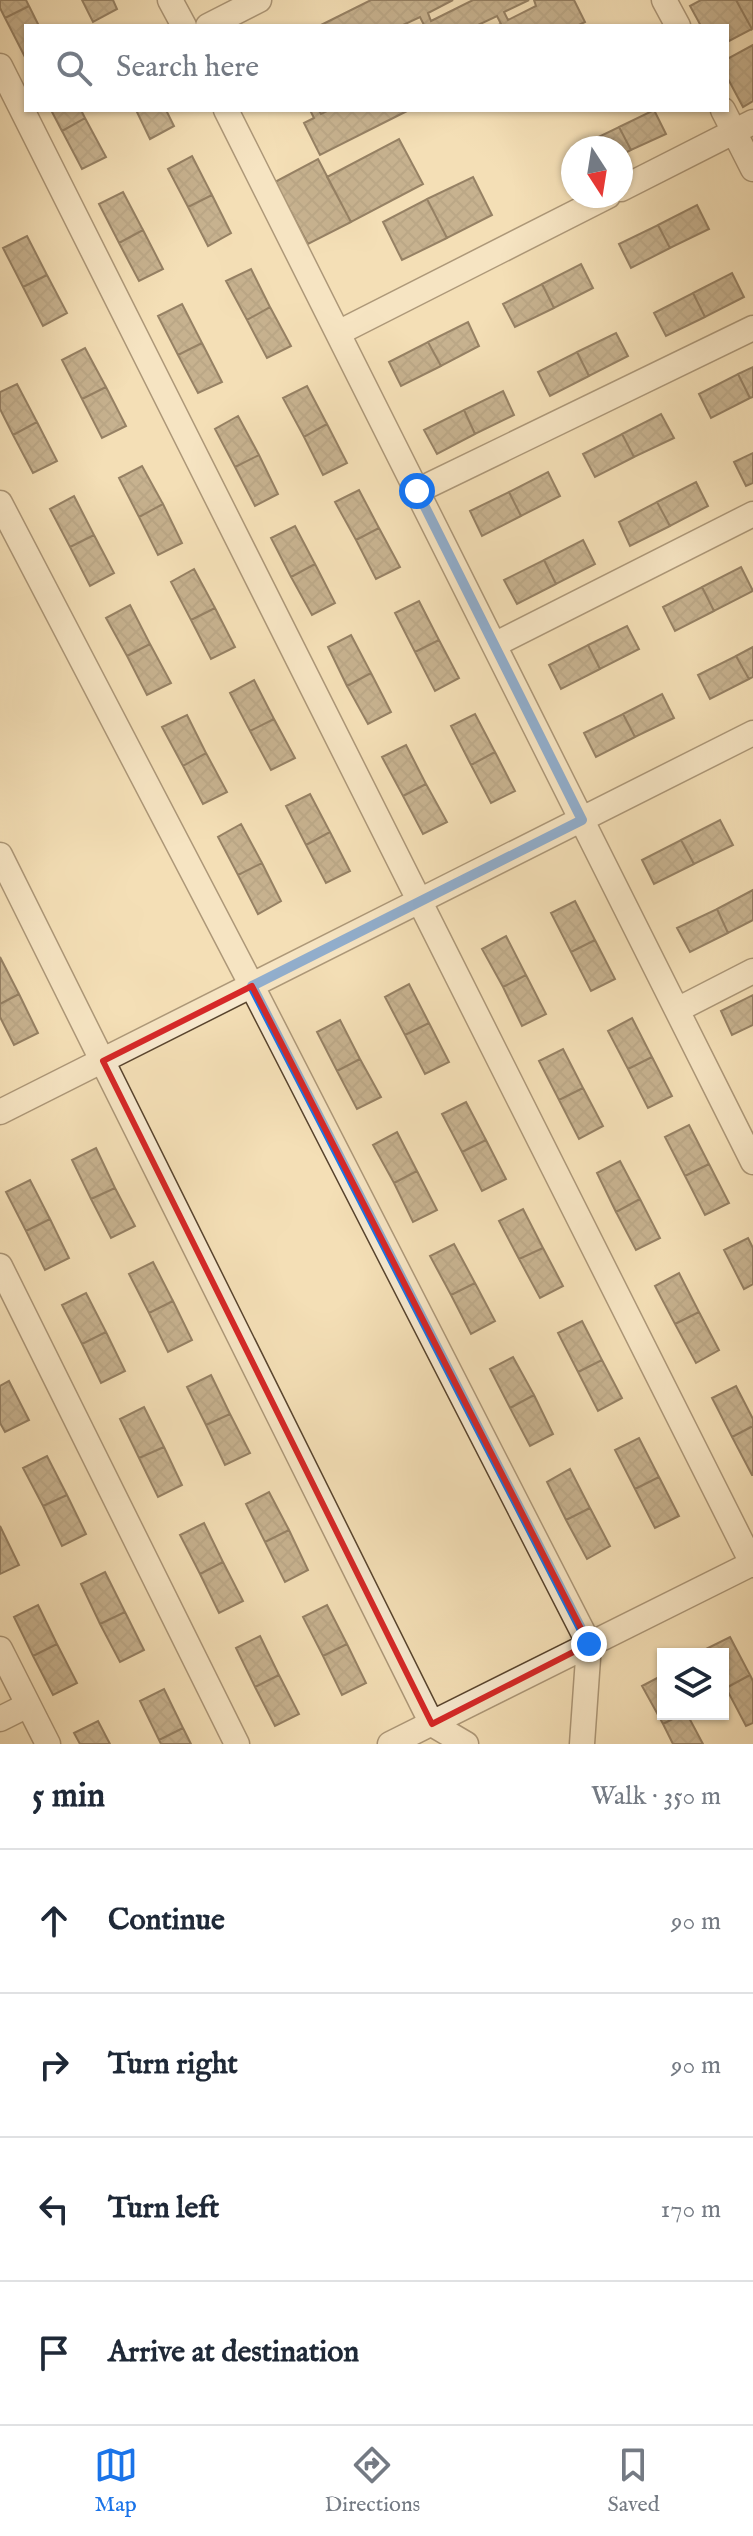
<!DOCTYPE html>
<meta charset="utf-8">
<style>
body{margin:0;font-family:"IM FELL English",serif;background:#f2f2f3;color:#1f2937}
.controls{position:absolute;right:24px;bottom:24px;display:grid;overflow:hidden;border-radius:0px;box-shadow:0 2px 6px #0004}
.controls button{width:72px;height:72px;display:grid;place-items:center;padding:0;border:0;border-bottom:2px solid #e0e1e3;background:#fff;color:#1f2937;font:40px sans-serif}
.compass{position:absolute;left:561px;top:136px;width:72px;height:72px;border-radius:50%;background:#fff;box-shadow:0 2px 6px #0004;rotate:168deg}
.stop{position:absolute;width:24px;height:24px;margin:-18px;border:6px solid #1a73e8;border-radius:50%;background:#fff}
.stop.end{background:#1a73e8;border-color:#fff;box-shadow:0 2px 8px #0008}
.list{margin:0;padding:0;list-style:none}
h2{display:flex;justify-content:space-between;align-items:center;height:104px;margin:0;padding:0 32px;font-size:34px}
h2 small{font-size:26px;font-weight:400;color:#747a83}
.list li{display:grid;grid-template-columns:52px 1fr auto;gap:24px;align-items:center;box-sizing:border-box;height:144px;padding:0 32px;border-top:2px solid #e0e1e3}
.list b{display:block;font-size:30px;white-space:nowrap}
.list em{font-size:26px;font-style:normal;color:#747a83}
.icon{flex:none;width:44px;height:44px;fill:none;stroke:currentColor;stroke-width:2;stroke-linecap:round;stroke-linejoin:round}
.map{position:relative;flex:none;width:753px;height:1744px;overflow:hidden}
.search{position:absolute;background:#fff;box-shadow:0 2px 6px #0004;left:24px;right:24px;top:24px;height:88px;display:flex;align-items:center;gap:20px;box-sizing:border-box;padding:0 28px;border-radius:0px;color:#747a83;font-size:30px}
.sheet{height:680px;background:#fff}
nav{display:flex;justify-content:space-around;align-items:center;box-sizing:border-box;height:112px;border-top:2px solid #e0e1e3;background:#fff;font-size:22px;color:#747a83}
nav a{display:grid;justify-items:center;gap:4px}
nav .on{color:#1a73e8}
.map>svg:first-child{display:block}
.building{fill:url(#building-cross-hatch);stroke:#241100;stroke-width:2}
.lines{fill:none;stroke-linecap:round;stroke-linejoin:round}
.minor-casing{stroke:#58442e;stroke-width:27}
.minor{stroke:#f8ead0;stroke-width:24}
.route{stroke:#1a73e8;stroke-width:10}
.marked{fill:none;stroke:#d62828;stroke-width:6;stroke-linejoin:round}
</style>
<div class="map">
<svg width="753" height="1744" viewBox="0 0 753 1744">
<defs>
<pattern id="building-cross-hatch" width="8" height="8" patternUnits="userSpaceOnUse" patternTransform="scale(2)"><rect width="8" height="8" fill="#907c5f"/><path d="M0 0l8 8M0 8l8-8" fill="none" stroke="#75644c"/></pattern>
</defs>
<rect width="100%" height="100%" fill="#f4dfb6"/>
<filter id="stains"><feTurbulence type="fractalNoise" baseFrequency=".0025" numOctaves="4"/><feColorMatrix values="0 0 0 0 .2 0 0 0 0 .09 0 0 0 0 .02 0 0 0 .5 -.17"/></filter>
<radialGradient id="worn" r=".72"><stop offset=".6" stop-color="#630" stop-opacity="0"/><stop offset="1" stop-color="#630" stop-opacity=".3"/></radialGradient>
<!-- building -->
<path class="building" d="M 0,0 L 26,0 L 29,6 L 5,18 L 0,8 Z
M 82,0 L 113,0 L 117,9 L 93,22 Z
M 371,0 L 453,0 L 428,13 L 431,21 L 473,0 L 529,0 L 504,12 L 508,20 L 536,6 L 534,0 L 574,0 L 585,22 L 577,26 L 496,26 L 501,24 L 497,16 L 476,26 L 422,26 L 424,25 L 420,17 L 401,26 L 319,26 Z
M 701,0 L 736,0 L 752,29 L 727,42 L 727,26 L 701,26 L 690,6 Z
M 736,0 L 753,0 L 753,28 L 752,29 Z
M 29,6 L 39,26 L 26,26 L 25,57 L 5,18 Z
M 753,45 L 753,101 L 743,107 L 727,77 L 727,59 Z
M 51,110 L 81,110 L 85,118 L 62,131 Z
M 136,110 L 166,110 L 174,126 L 150,139 Z
M 310,110 L 319,110 L 321,114 L 329,110 L 409,110 L 320,155 L 304,123 L 314,118 Z
M 654,110 L 666,134 L 631,150 L 619,127 Z
M 85,118 L 106,157 L 82,169 L 62,131 Z
M 619,127 L 631,150 L 621,155 L 621,148 L 586,148 L 584,144 Z
M 399,139 L 423,184 L 351,222 L 327,177 Z
M 192,156 L 212,195 L 188,207 L 168,169 Z
M 318,159 L 351,222 L 308,244 L 275,182 Z
M 473,177 L 492,215 L 447,238 L 427,199 Z
M 123,192 L 143,230 L 119,243 L 99,204 Z
M 212,195 L 231,233 L 208,246 L 188,207 Z
M 427,199 L 447,238 L 402,260 L 383,222 Z
M 697,205 L 709,229 L 670,248 L 658,225 Z
M 658,225 L 670,248 L 631,268 L 619,244 Z
M 143,230 L 163,269 L 139,281 L 119,243 Z
M 27,236 L 47,275 L 23,287 L 3,248 Z
M 581,264 L 593,288 L 554,308 L 542,284 Z
M 251,269 L 270,307 L 247,320 L 226,281 Z
M 732,273 L 744,297 L 705,317 L 693,293 Z
M 47,275 L 67,313 L 43,326 L 23,287 Z
M 542,284 L 554,308 L 515,327 L 503,304 Z
M 693,293 L 705,317 L 666,336 L 654,313 Z
M 182,304 L 202,343 L 178,355 L 158,316 Z
M 270,307 L 291,346 L 267,358 L 247,320 Z
M 468,322 L 479,346 L 441,366 L 428,342 Z
M 616,333 L 628,356 L 589,376 L 577,352 Z
M 428,342 L 441,366 L 401,386 L 389,362 Z
M 202,343 L 222,382 L 198,393 L 178,355 Z
M 85,348 L 106,387 L 82,399 L 62,360 Z
M 577,352 L 589,376 L 550,396 L 538,372 Z
M 753,367 L 753,397 L 750,398 L 738,374 Z
M 738,374 L 750,398 L 711,418 L 699,394 Z
M 17,384 L 37,422 L 13,435 L 0,409 L 0,392 Z
M 307,386 L 327,424 L 304,437 L 283,398 Z
M 106,387 L 126,426 L 102,438 L 82,399 Z
M 503,391 L 514,415 L 475,434 L 464,410 Z
M 464,410 L 475,434 L 437,454 L 424,430 Z
M 661,414 L 674,438 L 634,457 L 622,434 Z
M 238,416 L 259,455 L 235,467 L 215,429 Z
M 37,422 L 57,461 L 33,473 L 13,435 Z
M 327,424 L 347,463 L 323,475 L 304,437 Z
M 622,434 L 634,457 L 595,477 L 583,454 Z
M 753,453 L 753,483 L 746,486 L 734,462 Z
M 259,455 L 278,494 L 255,506 L 235,467 Z
M 142,466 L 163,504 L 139,517 L 119,478 Z
M 548,472 L 560,496 L 521,516 L 509,492 Z
M 696,482 L 708,506 L 670,526 L 657,502 Z
M 359,490 L 379,528 L 356,540 L 335,502 Z
M 509,492 L 521,516 L 482,536 L 470,511 Z
M 74,496 L 94,535 L 70,547 L 50,509 Z
M 657,502 L 670,526 L 630,546 L 619,522 Z
M 163,504 L 182,543 L 158,555 L 139,517 Z
M 295,526 L 315,564 L 291,577 L 271,538 Z
M 379,528 L 400,567 L 376,579 L 356,540 Z
M 94,535 L 114,573 L 90,586 L 70,547 Z
M 583,540 L 595,564 L 556,584 L 544,560 Z
M 544,560 L 556,584 L 517,604 L 504,580 Z
M 315,564 L 335,603 L 312,615 L 291,577 Z
M 741,567 L 753,591 L 714,611 L 702,587 Z
M 194,569 L 215,608 L 191,620 L 171,582 Z
M 702,587 L 714,611 L 675,631 L 663,607 Z
M 419,601 L 439,640 L 415,652 L 395,613 Z
M 130,605 L 150,644 L 127,656 L 106,618 Z
M 215,608 L 235,647 L 211,659 L 191,620 Z
M 627,626 L 639,649 L 600,669 L 588,645 Z
M 351,635 L 371,673 L 347,686 L 328,647 Z
M 439,640 L 459,678 L 435,691 L 415,652 Z
M 150,644 L 171,683 L 147,695 L 127,656 Z
M 588,645 L 600,669 L 561,689 L 549,665 Z
M 753,647 L 753,677 L 749,679 L 736,656 Z
M 736,656 L 749,679 L 710,699 L 698,675 Z
M 371,673 L 391,712 L 368,724 L 347,686 Z
M 254,680 L 274,719 L 250,731 L 230,693 Z
M 662,694 L 674,718 L 635,737 L 623,714 Z
M 475,714 L 495,752 L 471,765 L 451,726 Z
M 623,714 L 635,737 L 596,757 L 584,733 Z
M 187,715 L 206,753 L 183,766 L 162,727 Z
M 274,719 L 295,758 L 271,770 L 250,731 Z
M 406,745 L 426,784 L 403,796 L 382,757 Z
M 495,752 L 515,791 L 491,803 L 471,765 Z
M 206,753 L 227,792 L 203,804 L 183,766 Z
M 426,784 L 447,822 L 423,834 L 403,796 Z
M 310,794 L 330,832 L 306,845 L 286,806 Z
M 720,820 L 733,845 L 694,864 L 681,840 Z
M 241,824 L 262,863 L 238,875 L 218,837 Z
M 330,832 L 350,871 L 326,883 L 306,845 Z
M 681,840 L 694,864 L 654,884 L 642,860 Z
M 262,863 L 281,901 L 258,914 L 238,875 Z
M 753,890 L 753,920 L 728,933 L 717,909 Z
M 575,901 L 595,940 L 571,952 L 551,913 Z
M 717,909 L 728,933 L 690,952 L 677,928 Z
M 506,936 L 526,975 L 503,987 L 482,949 Z
M 595,940 L 615,979 L 591,991 L 571,952 Z
M 0,957 L 19,994 L 0,1004 Z
M 526,975 L 546,1014 L 522,1026 L 503,987 Z
M 409,984 L 429,1023 L 405,1035 L 385,997 Z
M 19,994 L 38,1033 L 14,1045 L 0,1017 L 0,1004 Z
M 753,995 L 753,1025 L 732,1035 L 721,1011 Z
M 632,1018 L 652,1057 L 628,1069 L 608,1031 Z
M 340,1020 L 360,1059 L 337,1071 L 317,1032 Z
M 429,1023 L 449,1062 L 425,1074 L 405,1035 Z
M 563,1049 L 583,1088 L 559,1100 L 539,1061 Z
M 652,1057 L 672,1096 L 648,1108 L 628,1069 Z
M 360,1059 L 381,1097 L 357,1109 L 337,1071 Z
M 583,1088 L 603,1126 L 579,1139 L 559,1100 Z
M 466,1102 L 486,1140 L 462,1152 L 442,1114 Z
M 689,1125 L 709,1164 L 685,1176 L 665,1137 Z
M 397,1132 L 417,1171 L 394,1183 L 373,1145 Z
M 486,1140 L 506,1179 L 482,1191 L 462,1152 Z
M 96,1148 L 115,1188 L 91,1199 L 72,1160 Z
M 620,1161 L 640,1199 L 616,1212 L 597,1173 Z
M 709,1164 L 729,1203 L 705,1215 L 685,1176 Z
M 417,1171 L 437,1210 L 413,1222 L 394,1183 Z
M 30,1180 L 50,1219 L 26,1231 L 6,1192 Z
M 115,1188 L 135,1226 L 111,1238 L 91,1199 Z
M 640,1199 L 660,1238 L 636,1250 L 616,1212 Z
M 523,1209 L 543,1248 L 519,1259 L 499,1221 Z
M 50,1219 L 69,1258 L 45,1270 L 26,1231 Z
M 748,1238 L 753,1248 L 753,1284 L 744,1289 L 724,1250 Z
M 454,1244 L 475,1283 L 451,1295 L 430,1256 Z
M 543,1248 L 563,1286 L 540,1298 L 519,1259 Z
M 153,1262 L 173,1301 L 149,1313 L 129,1274 Z
M 679,1273 L 699,1312 L 675,1324 L 655,1286 Z
M 475,1283 L 495,1321 L 471,1334 L 451,1295 Z
M 86,1293 L 106,1332 L 82,1344 L 62,1305 Z
M 173,1301 L 192,1340 L 168,1352 L 149,1313 Z
M 699,1312 L 719,1350 L 696,1363 L 675,1324 Z
M 582,1321 L 602,1360 L 578,1372 L 558,1333 Z
M 106,1332 L 125,1371 L 101,1383 L 82,1344 Z
M 513,1357 L 534,1395 L 510,1408 L 490,1369 Z
M 602,1360 L 622,1398 L 598,1411 L 578,1372 Z
M 211,1375 L 230,1414 L 206,1425 L 187,1387 Z
M 9,1381 L 29,1420 L 5,1432 L 0,1423 L 0,1386 Z
M 736,1386 L 753,1419 L 753,1426 L 732,1437 L 712,1398 Z
M 534,1395 L 553,1434 L 530,1446 L 510,1408 Z
M 144,1407 L 164,1447 L 139,1458 L 120,1419 Z
M 230,1414 L 250,1453 L 225,1465 L 206,1425 Z
M 753,1426 L 753,1475 L 752,1475 L 732,1437 Z
M 639,1438 L 659,1477 L 635,1489 L 615,1450 Z
M 164,1447 L 182,1485 L 158,1497 L 139,1458 Z
M 47,1456 L 67,1495 L 43,1506 L 23,1468 Z
M 570,1469 L 590,1508 L 566,1520 L 547,1482 Z
M 659,1477 L 679,1516 L 655,1528 L 635,1489 Z
M 269,1492 L 289,1530 L 265,1542 L 246,1504 Z
M 67,1495 L 86,1534 L 62,1546 L 43,1506 Z
M 590,1508 L 610,1546 L 587,1559 L 566,1520 Z
M 204,1523 L 223,1562 L 200,1574 L 180,1535 Z
M 0,1526 L 19,1565 L 0,1574 Z
M 289,1530 L 308,1570 L 285,1582 L 265,1542 Z
M 223,1562 L 243,1601 L 219,1613 L 200,1574 Z
M 105,1572 L 125,1612 L 100,1624 L 81,1584 Z
M 38,1605 L 57,1644 L 33,1656 L 14,1617 Z
M 327,1605 L 347,1644 L 323,1656 L 303,1617 Z
M 125,1612 L 144,1650 L 120,1662 L 100,1624 Z
M 260,1636 L 279,1675 L 255,1687 L 236,1648 Z
M 730,1637 L 750,1675 L 726,1688 L 723,1681 L 723,1654 L 709,1654 L 706,1649 Z
M 57,1644 L 77,1683 L 53,1695 L 33,1656 Z
M 347,1644 L 366,1683 L 342,1695 L 323,1656 Z
M 279,1675 L 299,1714 L 275,1726 L 255,1687 Z
M 663,1675 L 663,1714 L 682,1714 L 663,1724 L 642,1686 Z
M 750,1675 L 753,1681 L 753,1723 L 746,1726 L 726,1688 Z
M 164,1689 L 183,1728 L 159,1740 L 140,1701 Z
M 682,1714 L 687,1714 L 703,1744 L 673,1744 L 663,1724 Z
M 98,1721 L 110,1744 L 80,1744 L 74,1733 Z
M 183,1728 L 191,1744 L 161,1744 L 159,1740 Z"/>
<g class="lines">
<defs>
<path id="minor" d="M 170,0 L 184,26
M 664,0 L 678,26
M 208,26 L 259,0
M 0,66 L 753,1565
M 226,110 L 753,1162
M 723,110 L 753,169
M 621,189 L 753,122
M 338,333 L 608,196
M 417,491 L 753,328
M 0,503 L 252,986 L 589,1644 L 582,1744
M 494,645 L 753,514
M 0,855 L 432,1724 L 466,1744
M 677,1010 L 753,971
M 0,1112 L 753,733
M 0,1266 L 237,1744
M 0,1649 L 48,1744
M 0,1719 L 28,1705
M 390,1744 L 753,1563"/>
</defs>
<!-- minor casing -->
<use href="#minor" class="minor-casing"/>
<!-- minor -->
<use href="#minor" class="minor"/>
</g>
<g class="lines">
<!-- route -->
<path class="route" d="M 417,491 L 582,820 L 252,986 L 589,1644"/>
</g>
<!-- marked area -->
<path d="M0 0H753V1744H0ZM 252,986 L 589,1644 L 432,1724 L 103,1061 Z" fill="#f4dfb6" fill-opacity=".55" fill-rule="evenodd"/>
<path class="marked" d="M 252,986 L 589,1644 L 432,1724 L 103,1061 Z"/>
<rect width="100%" height="100%" filter="url(#stains)"/>
<rect width="100%" height="100%" fill="url(#worn)"/>
</svg>
<div class="controls">
<button><svg class="icon" aria-label="layers" viewBox="0 0 24 24"><path d="M12 4l9 5-9 5-9-5zM3 14l9 5 9-5"/></svg></button>
</div>
<svg class="compass" viewBox="-18 -18 36 36"><path d="M0-13l5 13h-10z" fill="#e53935"/><path d="M0 13l5-13h-10z" fill="#747a83"/></svg>
<div class="stop" style="left:417px;top:491px"></div>
<div class="stop end" style="left:589px;top:1644px"></div>
<div class="search"><svg class="icon" aria-label="search" viewBox="0 0 24 24"><circle cx="10" cy="10" r="6"/><path d="M15 15l6 6"/></svg>Search here</div>
</div>
<section class="sheet">
<h2>5 min<small>Walk · 350 m</small></h2>
<ul class="list">
<li><svg class="icon" aria-label="ahead" viewBox="0 0 24 24"><path d="M12 20V5M6 11l6-6 6 6"/></svg><div><b>Continue</b></div><em>90 m</em></li>
<li><svg class="icon" aria-label="right" viewBox="0 0 24 24"><path d="M7 20v-9h11M14 6l5 5-5 5"/></svg><div><b>Turn right</b></div><em>90 m</em></li>
<li><svg class="icon" aria-label="left" viewBox="0 0 24 24"><path d="M17 20v-9H6M10 6l-5 5 5 5"/></svg><div><b>Turn left</b></div><em>170 m</em></li>
<li><svg class="icon" aria-label="arrive" viewBox="0 0 24 24"><path d="M6 21V4h12l-3 4 3 4H6"/></svg><div><b>Arrive at destination</b></div></li>
</ul>
</section>
<nav>
<a class="on"><svg class="icon" aria-label="map" viewBox="0 0 24 24"><path d="M3 6l6-2 6 2 6-2v14l-6 2-6-2-6 2zM9 4v14M15 6v14"/></svg>Map</a>
<a><svg class="icon" aria-label="directions" viewBox="0 0 24 24"><path d="M12 3l9 9-9 9-9-9zM9 14v-3h6M13 9l2 2-2 2"/></svg>Directions</a>
<a><svg class="icon" aria-label="saved" viewBox="0 0 24 24"><path d="M7 4h10v16l-5-4-5 4z"/></svg>Saved</a>
</nav>
